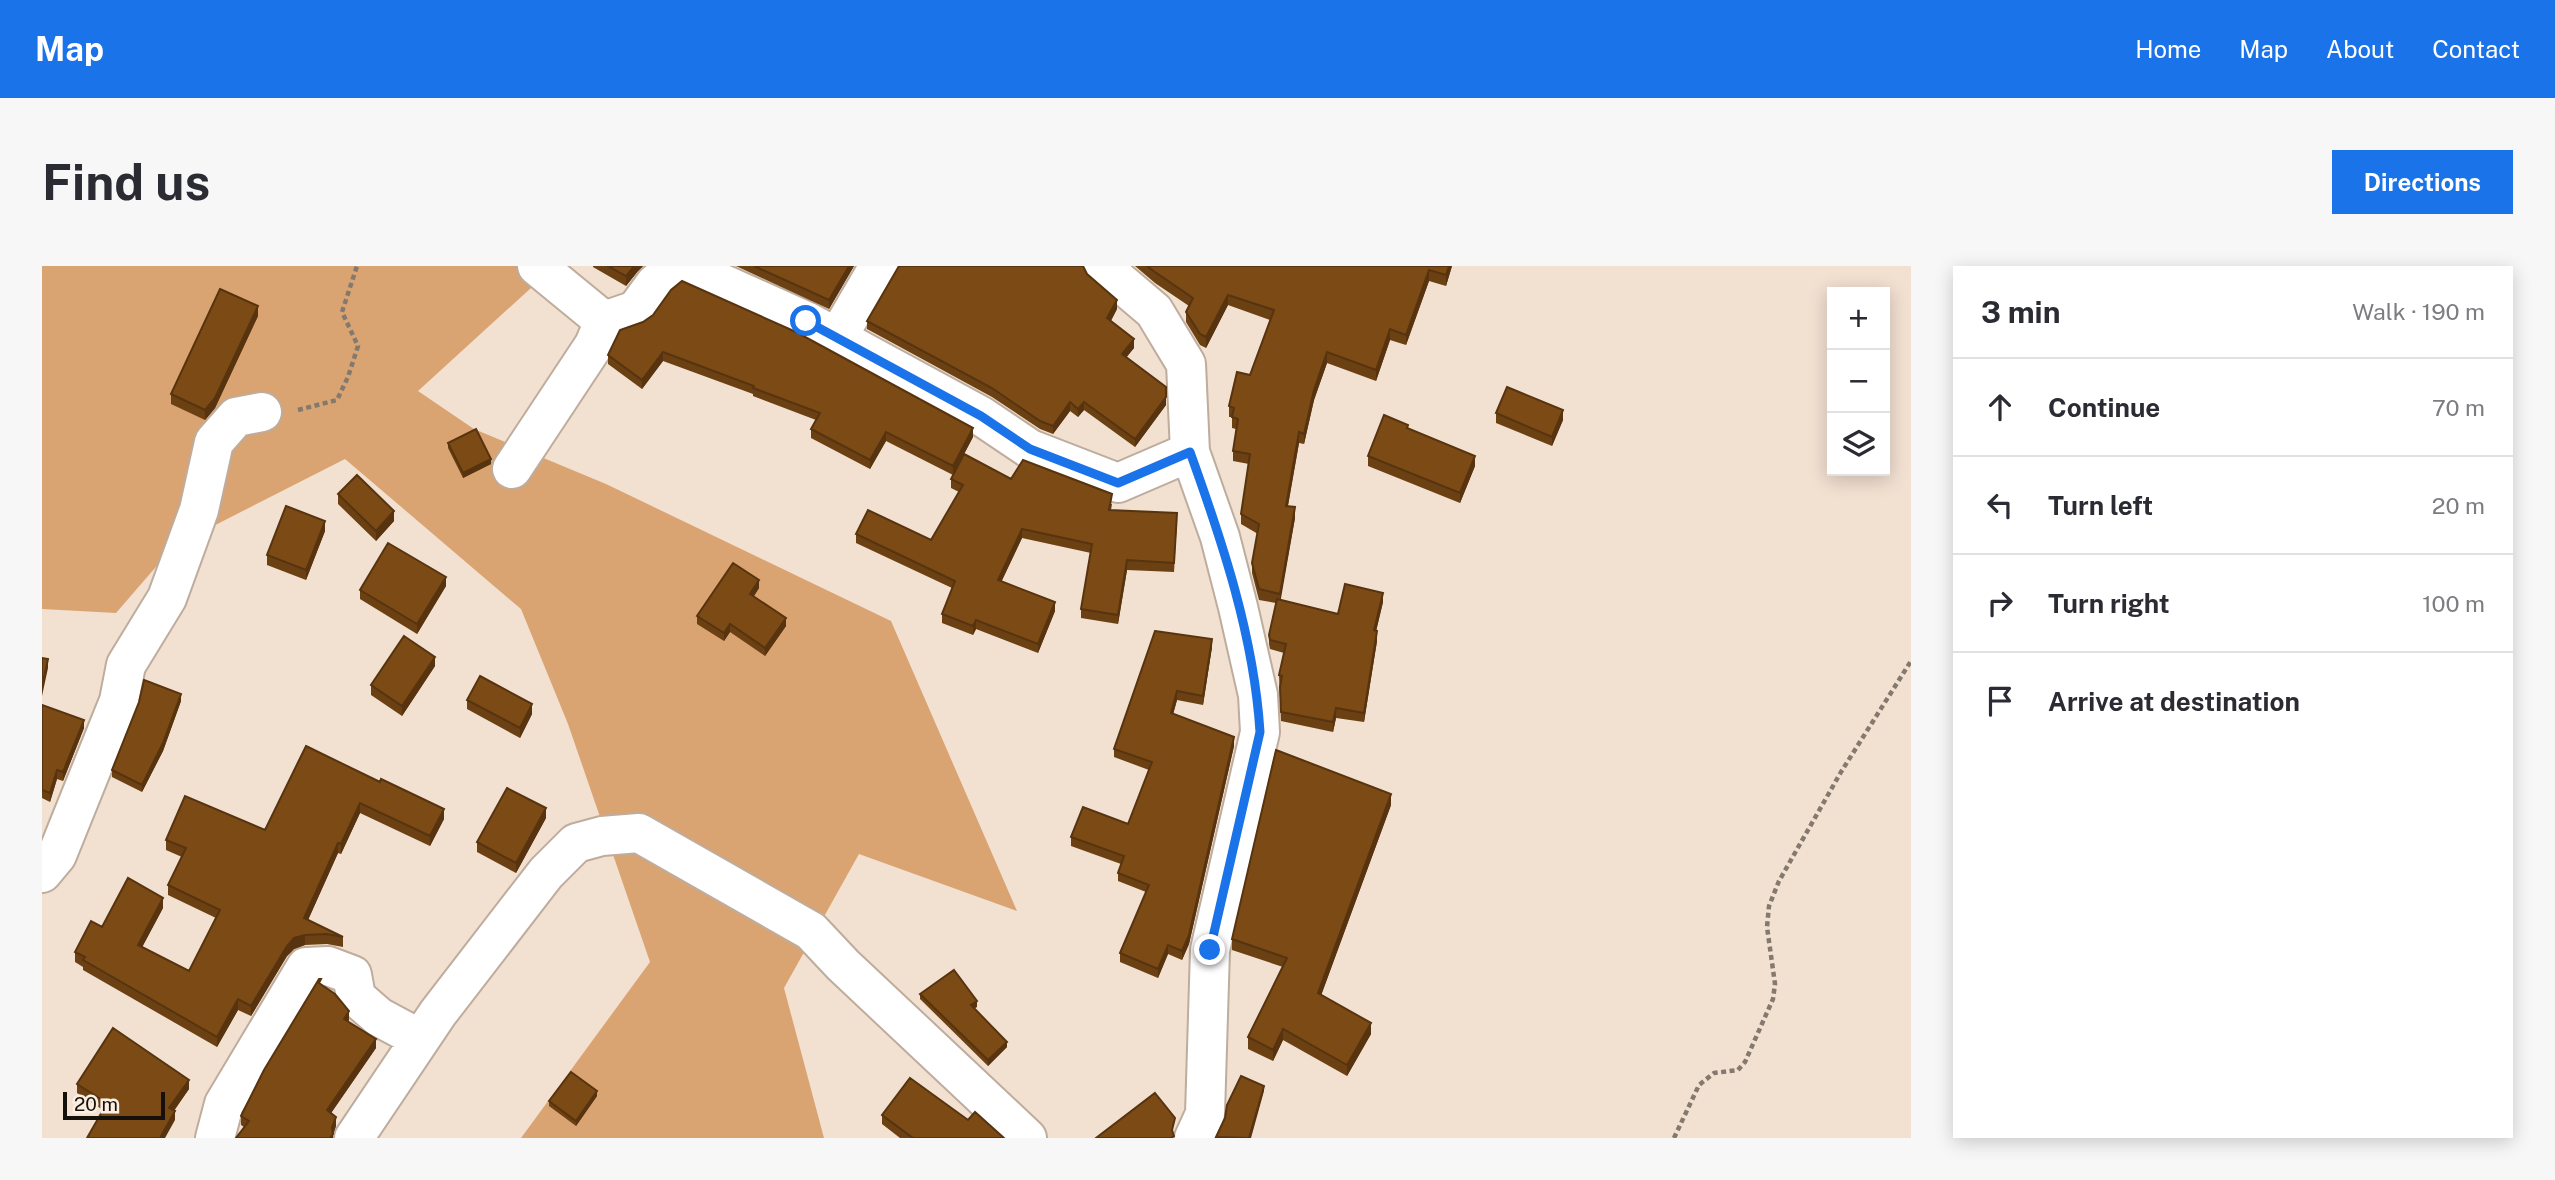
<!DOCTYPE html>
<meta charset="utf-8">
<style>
body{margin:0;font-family:"Public Sans",sans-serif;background:#f7f7f7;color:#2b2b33}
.controls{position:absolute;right:21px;top:21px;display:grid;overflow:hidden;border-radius:0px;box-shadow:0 4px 18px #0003}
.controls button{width:63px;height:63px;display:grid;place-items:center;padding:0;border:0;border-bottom:2px solid #e1e1e2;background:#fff;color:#2b2b33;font:35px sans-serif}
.scale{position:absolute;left:21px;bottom:18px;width:102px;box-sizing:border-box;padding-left:7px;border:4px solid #15100a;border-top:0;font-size:19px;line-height:24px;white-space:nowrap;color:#15100a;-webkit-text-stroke:5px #fdeee2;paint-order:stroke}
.stop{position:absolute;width:21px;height:21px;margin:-16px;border:5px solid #1a73e8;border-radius:50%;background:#fff}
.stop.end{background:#1a73e8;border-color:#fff;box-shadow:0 2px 7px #0008}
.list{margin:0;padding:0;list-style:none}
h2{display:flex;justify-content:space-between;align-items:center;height:91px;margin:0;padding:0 28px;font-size:30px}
h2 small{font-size:23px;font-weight:400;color:#7c7c81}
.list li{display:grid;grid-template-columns:46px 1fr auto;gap:21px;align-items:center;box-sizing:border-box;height:98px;padding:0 28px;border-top:2px solid #e1e1e2}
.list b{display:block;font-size:26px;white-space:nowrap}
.list em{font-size:23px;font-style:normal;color:#7c7c81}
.icon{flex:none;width:38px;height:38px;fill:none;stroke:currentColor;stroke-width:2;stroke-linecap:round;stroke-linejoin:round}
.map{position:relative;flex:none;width:1869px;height:872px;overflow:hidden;border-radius:0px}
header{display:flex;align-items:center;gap:42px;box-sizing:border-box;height:98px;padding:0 35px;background:#1a73e8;color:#fff}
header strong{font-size:33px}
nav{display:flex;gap:38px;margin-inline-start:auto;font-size:24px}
.intro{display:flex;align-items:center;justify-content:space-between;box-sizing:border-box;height:168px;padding:0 42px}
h1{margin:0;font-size:49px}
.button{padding:18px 32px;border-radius:0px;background:#1a73e8;color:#fff;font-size:24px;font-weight:700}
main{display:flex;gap:42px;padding:0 42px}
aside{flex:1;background:#fff;border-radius:0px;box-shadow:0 4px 18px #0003}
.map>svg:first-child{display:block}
.green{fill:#daa472}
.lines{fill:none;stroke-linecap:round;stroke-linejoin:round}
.minor-casing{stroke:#beac9d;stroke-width:42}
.path{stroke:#84796e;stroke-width:4.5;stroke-dasharray:5 3.5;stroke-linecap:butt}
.minor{stroke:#fff;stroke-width:38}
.wall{fill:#6b4012}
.shaded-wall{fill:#57340f}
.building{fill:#7c4b15;stroke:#57340f;stroke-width:2}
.route{stroke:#1a73e8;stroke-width:9}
</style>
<header>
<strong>Map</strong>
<nav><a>Home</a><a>Map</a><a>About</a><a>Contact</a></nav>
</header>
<div class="intro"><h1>Find us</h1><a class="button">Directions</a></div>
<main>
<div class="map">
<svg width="1869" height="872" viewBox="0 0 1869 872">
<rect width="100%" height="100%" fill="#f2e0d1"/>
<!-- green -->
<path class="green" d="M 0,0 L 508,0 L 501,11 L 376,125 L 432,163 L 564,218 L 849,355 L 975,645 L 817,588 L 742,722 L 782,872 L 479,872 L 608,696 L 526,458 L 479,343 L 303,193 L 132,280 L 74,347 L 0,343 Z"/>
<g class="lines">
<defs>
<path id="minor" d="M 495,0 L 562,55 L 594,44 L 613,18 L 634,0
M 641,0 L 764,55 L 939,150 L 988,183 L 1076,217 L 1148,186
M 1059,0 L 1112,45 L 1144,98 L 1148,186 L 1178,271 L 1196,341 L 1216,429 L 1218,466 L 1168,684 L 1163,848 L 1152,872
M 795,72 L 837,0
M 470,203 L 552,79 L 562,55
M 0,607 L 15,589 L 77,435 L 84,399 L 125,332 L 157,244 L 172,176 L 194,151 L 220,146
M 173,872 L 182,838 L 264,701 L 286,700 L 310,709 L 314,731 L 337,751 L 378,773
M 312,872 L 396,747 L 504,607 L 534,577 L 560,570 L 597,567 L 769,665 L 801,699 L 985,872"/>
</defs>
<!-- minor casing -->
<use href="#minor" class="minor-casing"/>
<!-- path -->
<path class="path" d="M 256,144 L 295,134 L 306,111 L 316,80 L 300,46 L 315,0
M 1632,872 L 1657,819 L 1672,807 L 1696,804 L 1703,796 L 1731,733 L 1733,718 L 1725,661 L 1727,640 L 1737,615 L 1799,506 L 1869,395"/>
<!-- minor -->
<use href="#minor" class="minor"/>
</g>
<!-- wall -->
<path class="wall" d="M 551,0 L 601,0 L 596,5 L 584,20 L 551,1 Z
M 694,0 L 812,0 L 787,43 Z
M 1093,0 L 1410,0 L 1404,20 L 1387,15 L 1364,79 L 1348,74 L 1334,115 L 1285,97 L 1272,134 L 1262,178 L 1257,177 L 1246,240 L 1253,252 L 1238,334 L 1296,348 L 1341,336 L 1334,365 L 1335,375 L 1322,456 L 1294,452 L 1291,466 L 1239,455 L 1237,409 L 1242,387 L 1228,383 L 1227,378 L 1227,369 L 1234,337 L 1217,334 L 1210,307 L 1210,297 L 1216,268 L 1199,258 L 1199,248 L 1207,198 L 1191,195 L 1191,185 L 1194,163 L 1190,162 L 1190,151 L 1187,151 L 1187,140 L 1208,109 L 1228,54 L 1186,39 L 1164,82 L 1158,79 L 1144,56 L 1144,46 L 1147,40 L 1113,17 Z
M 856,3 L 1045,8 L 1075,43 L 1069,55 L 1092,82 L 1084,91 L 1124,139 L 1093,181 L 1042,144 L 1036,151 L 1028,145 L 1011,168 L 998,163 L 950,131 L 825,63 L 825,55 Z
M 216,50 L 173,142 L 163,154 L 129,138 L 129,128 Z
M 578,64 L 931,171 L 922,188 L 969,213 L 1070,238 L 1069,244 L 1135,256 L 1132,306 L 1085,304 L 1076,358 L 1039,352 L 1039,343 L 1049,287 L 980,272 L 959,316 L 1013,345 L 996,387 L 934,363 L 931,369 L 900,357 L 900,348 L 910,322 L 814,277 L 814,268 L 889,274 L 917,226 L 909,222 L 909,213 L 911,209 L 844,175 L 828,203 L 769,172 L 769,163 L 774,154 L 711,130 L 711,128 L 621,95 L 600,123 L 566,98 L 566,89 Z
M 1454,147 L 1521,154 L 1510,180 L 1454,157 Z
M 1366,162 L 1433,200 L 1418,237 L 1326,200 L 1326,190 Z
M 406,177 L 449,198 L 421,212 L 406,182 Z
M 296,228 L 352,255 L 334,275 L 296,238 Z
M 283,265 L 264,314 L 225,299 L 225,289 Z
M 404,320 L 375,368 L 318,333 L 318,324 Z
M 717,322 L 712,330 L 744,360 L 723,390 L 688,366 L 682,375 L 655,358 L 655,350 Z
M 1170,381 L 1161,439 L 1135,434 L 1131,448 L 1192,480 L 1147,678 L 1140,694 L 1126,688 L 1116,712 L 1078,696 L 1078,687 L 1104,626 L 1076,615 L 1076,607 L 1079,598 L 1029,580 L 1029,571 L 1086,558 L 1107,504 L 1072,491 L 1072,483 Z
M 393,400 L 360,450 L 329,429 L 329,419 Z
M 425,434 L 490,448 L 478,472 L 425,443 Z
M 139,435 L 121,485 L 100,526 L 70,511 L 70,504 Z
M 0,439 L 42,462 L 21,515 L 15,513 L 8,536 L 0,532 Z
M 264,480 L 402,553 L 388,580 L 318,547 L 299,588 L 296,587 L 266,654 L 301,671 L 301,681 L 285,678 L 263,679 L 252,683 L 245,690 L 209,750 L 196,744 L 175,781 L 41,704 L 41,701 L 33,696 L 33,686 L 60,661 L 121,642 L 100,681 L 147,705 L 174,652 L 126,629 L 126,619 L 140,591 L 124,584 L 124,574 L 223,564 Z
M 1349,539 L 1279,729 L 1329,768 L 1305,810 L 1241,774 L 1231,795 L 1206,783 L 1206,771 L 1241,701 L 1190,684 L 1190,673 Z
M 504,552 L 474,607 L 435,586 L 435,576 Z
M 279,719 L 307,754 L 306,755 L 334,782 L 289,847 L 294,860 L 291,867 L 291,872 L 202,861 L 199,859 L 199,850 Z
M 878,728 L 935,741 L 932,742 L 965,781 L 946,800 L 878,733 Z
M 35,818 L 147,823 L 132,845 L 133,854 L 61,844 L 35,827 Z
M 555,830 L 534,860 L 507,840 L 507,835 Z
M 840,849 L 926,854 L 962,872 L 858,872 L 840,858 Z"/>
<!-- shaded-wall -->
<path class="shaded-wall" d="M 592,0 L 601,0 L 596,5 L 584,20 L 584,10 Z
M 807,0 L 812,0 L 787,43 L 787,34 Z
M 1407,0 L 1410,0 L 1404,20 L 1404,9 Z
M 1387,4 L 1387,15 L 1364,79 L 1364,69 Z
M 1186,29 L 1186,39 L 1164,82 L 1164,71 Z
M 1075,34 L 1075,43 L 1065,61 L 1065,52 Z
M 216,40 L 216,50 L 173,142 L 163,154 L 163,144 Z
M 1348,63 L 1348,74 L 1334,115 L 1334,104 Z
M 1092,73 L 1092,82 L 1080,97 L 1080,88 Z
M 621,86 L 621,95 L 600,123 L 600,114 Z
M 1285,86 L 1285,97 L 1272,134 L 1262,178 L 1262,168 L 1272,124 Z
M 1124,131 L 1124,139 L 1093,181 L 1093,173 Z
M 1028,136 L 1028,145 L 1011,168 L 1011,160 Z
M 1042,136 L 1042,144 L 1036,151 L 1036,143 Z
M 1521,144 L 1521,154 L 1510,180 L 1510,171 Z
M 931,162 L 931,171 L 911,209 L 911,200 Z
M 844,166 L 844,175 L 828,203 L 828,194 Z
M 1257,166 L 1257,177 L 1244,250 L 1244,240 Z
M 1433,190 L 1433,200 L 1418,237 L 1418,227 Z
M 449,193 L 449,198 L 421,212 L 421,207 Z
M 1253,241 L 1253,252 L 1238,338 L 1238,328 Z
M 352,245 L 352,255 L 334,275 L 334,265 Z
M 283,255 L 283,265 L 264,314 L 264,304 Z
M 980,263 L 980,272 L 956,323 L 956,314 Z
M 1085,294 L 1085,304 L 1076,358 L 1076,349 Z
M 404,311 L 404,320 L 375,368 L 375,358 Z
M 717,314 L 717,322 L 708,336 L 708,328 Z
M 1341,327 L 1341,336 L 1332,374 L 1332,364 Z
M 1013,336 L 1013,345 L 996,387 L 996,378 Z
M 744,352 L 744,360 L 723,390 L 723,382 Z
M 934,354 L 934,363 L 931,369 L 931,360 Z
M 688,358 L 688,366 L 682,375 L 682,367 Z
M 1335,365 L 1335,375 L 1322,456 L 1322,447 Z
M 1170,373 L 1170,381 L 1161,439 L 1161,430 Z
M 393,391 L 393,400 L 360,450 L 360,440 Z
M 6,393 L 6,402 L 0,430 L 0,421 Z
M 1135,425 L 1135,434 L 1129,456 L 1129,447 Z
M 139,428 L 139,435 L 121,485 L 100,526 L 100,519 Z
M 490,438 L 490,448 L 478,472 L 478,462 Z
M 1294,442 L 1294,452 L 1291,466 L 1291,456 Z
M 42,454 L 42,462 L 21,515 L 21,506 Z
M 1192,471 L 1192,480 L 1147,678 L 1140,694 L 1140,685 Z
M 15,504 L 15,513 L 8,536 L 8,527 Z
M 1349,528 L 1349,539 L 1276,738 L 1276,727 Z
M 318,537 L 318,547 L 299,588 L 299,578 Z
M 504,542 L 504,552 L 474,607 L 474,597 Z
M 402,543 L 402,553 L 388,580 L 388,570 Z
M 296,577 L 296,587 L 262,663 L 262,652 Z
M 121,632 L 121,642 L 96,689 L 96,679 Z
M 263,669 L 263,679 L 252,683 L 245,690 L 209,750 L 209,740 L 245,680 L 252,672 Z
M 1126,679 L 1126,688 L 1116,712 L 1116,703 Z
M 196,733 L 196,744 L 175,781 L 175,771 Z
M 935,735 L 935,741 L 929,744 L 929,739 Z
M 307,745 L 307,754 L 302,762 L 302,753 Z
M 1329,757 L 1329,768 L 1305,810 L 1305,799 Z
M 1241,763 L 1241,774 L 1231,795 L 1231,784 Z
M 334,773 L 334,782 L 285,853 L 285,844 Z
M 965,776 L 965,781 L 946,800 L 946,794 Z
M 147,814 L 147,823 L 127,851 L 127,842 Z
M 1222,820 L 1222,825 L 1209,872 L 1207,872 Z
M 555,825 L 555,830 L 534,860 L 534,855 Z
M 133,845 L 133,854 L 123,872 L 118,872 Z
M 294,851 L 294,860 L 291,869 L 291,868 L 291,872 L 288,872 Z"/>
<!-- building -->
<path class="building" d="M 566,0 L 592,0 L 584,10 Z
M 712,0 L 807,0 L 787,34 Z
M 857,0 L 1041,0 L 1045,8 L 1075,34 L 1065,52 L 1092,73 L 1080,88 L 1124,121 L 1124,131 L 1093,173 L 1042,136 L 1036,143 L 1028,136 L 1011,160 L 998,155 L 950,122 L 825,55 Z
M 1105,0 L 1407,0 L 1404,9 L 1387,4 L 1364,69 L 1348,63 L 1334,104 L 1285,86 L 1272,124 L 1262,168 L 1257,166 L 1244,240 L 1253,241 L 1238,328 L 1217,323 L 1210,297 L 1217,258 L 1199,248 L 1208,188 L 1191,185 L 1196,153 L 1190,151 L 1192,142 L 1187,140 L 1195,106 L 1208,109 L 1232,44 L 1186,29 L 1164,71 L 1158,68 L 1144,46 L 1151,32 L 1113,6 Z
M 640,15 L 754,66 L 931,162 L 911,200 L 844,166 L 828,194 L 769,163 L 778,147 L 711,122 L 712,120 L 621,86 L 600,114 L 566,89 L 578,64 L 601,56 L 611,49 L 629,24 Z
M 178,23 L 216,40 L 173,132 L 163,144 L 129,128 Z
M 1465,121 L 1521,144 L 1510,171 L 1454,147 Z
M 1342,149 L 1366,159 L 1365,162 L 1433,190 L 1418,227 L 1326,190 Z
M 434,163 L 449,193 L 421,207 L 406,177 Z
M 922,188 L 969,213 L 981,194 L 1070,228 L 1067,244 L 1135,247 L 1132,297 L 1085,294 L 1076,349 L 1039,343 L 1050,278 L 980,263 L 956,314 L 1013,336 L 996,378 L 934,354 L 931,360 L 900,348 L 913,315 L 814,268 L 826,244 L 889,274 L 921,219 L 909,213 Z
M 315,209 L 352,245 L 334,265 L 296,228 Z
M 244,240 L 283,255 L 264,304 L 225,289 Z
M 346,277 L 404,311 L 375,358 L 318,324 Z
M 691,297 L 717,314 L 708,328 L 744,352 L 723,382 L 688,358 L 682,367 L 655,350 Z
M 1303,318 L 1341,327 L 1332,364 L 1335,365 L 1322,447 L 1294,442 L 1291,456 L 1239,446 L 1238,421 L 1240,410 L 1237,409 L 1244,378 L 1228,374 L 1227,369 L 1235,333 L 1296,348 Z
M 1113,365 L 1170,373 L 1161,430 L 1135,425 L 1129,447 L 1192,471 L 1147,669 L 1140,685 L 1126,679 L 1116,703 L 1078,687 L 1107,619 L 1076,607 L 1082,590 L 1029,571 L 1041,541 L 1086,558 L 1110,496 L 1072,483 Z
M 362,370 L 393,391 L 360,440 L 329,419 Z
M 0,392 L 6,393 L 0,421 Z
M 438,410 L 490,438 L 478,462 L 425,434 Z
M 102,414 L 139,428 L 121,477 L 100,519 L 70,504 L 97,436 Z
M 0,439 L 42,454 L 21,506 L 15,504 L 8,527 L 0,524 Z
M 264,480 L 338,516 L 339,513 L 402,543 L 388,570 L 318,537 L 299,578 L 296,577 L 262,652 L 301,671 L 285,668 L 263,669 L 252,672 L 245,680 L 209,740 L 196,733 L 175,771 L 41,694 L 43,691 L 33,686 L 49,655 L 60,661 L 86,612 L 121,632 L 96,679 L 147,705 L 178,644 L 126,619 L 144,582 L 124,574 L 143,530 L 223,564 Z
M 1234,484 L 1349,528 L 1276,727 L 1329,757 L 1305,799 L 1241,763 L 1231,784 L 1206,771 L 1245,692 L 1190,673 Z
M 465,522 L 504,542 L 474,597 L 435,576 Z
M 912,704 L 935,735 L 929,739 L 965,776 L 946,794 L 878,728 Z
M 277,713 L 279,713 L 277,717 L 293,728 L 307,745 L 302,753 L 334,773 L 285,844 L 294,851 L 290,861 L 291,868 L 288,872 L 194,872 L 207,855 L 199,850 L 222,804 Z
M 71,762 L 147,814 L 127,842 L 133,845 L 118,872 L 45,872 L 65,837 L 35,818 Z
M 529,806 L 555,825 L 534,855 L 507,835 Z
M 1199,810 L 1222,820 L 1207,872 L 1174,871 L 1183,852 L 1185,839 Z
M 868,812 L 926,854 L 933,846 L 962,872 L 871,872 L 840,849 Z
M 1113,827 L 1133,852 L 1130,864 L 1132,870 L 1129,872 L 1054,872 Z"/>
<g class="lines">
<!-- route -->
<path class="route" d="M 764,55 L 939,150 L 988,183 L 1076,217 L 1148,186 C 1180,275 1212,370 1218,466 L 1168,684"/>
</g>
</svg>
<div class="controls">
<button>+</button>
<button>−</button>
<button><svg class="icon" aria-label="layers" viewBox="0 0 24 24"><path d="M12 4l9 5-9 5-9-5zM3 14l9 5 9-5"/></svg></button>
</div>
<div class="scale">20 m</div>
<div class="stop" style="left:764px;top:55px"></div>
<div class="stop end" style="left:1168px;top:684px"></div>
</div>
<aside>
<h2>3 min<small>Walk · 190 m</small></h2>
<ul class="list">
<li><svg class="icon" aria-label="ahead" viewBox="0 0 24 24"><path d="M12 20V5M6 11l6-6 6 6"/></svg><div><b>Continue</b></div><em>70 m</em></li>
<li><svg class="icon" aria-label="left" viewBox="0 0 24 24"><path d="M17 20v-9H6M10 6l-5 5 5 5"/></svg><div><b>Turn left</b></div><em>20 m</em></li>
<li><svg class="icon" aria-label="right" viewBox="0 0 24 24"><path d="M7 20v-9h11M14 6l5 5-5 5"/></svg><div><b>Turn right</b></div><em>100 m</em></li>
<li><svg class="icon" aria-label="arrive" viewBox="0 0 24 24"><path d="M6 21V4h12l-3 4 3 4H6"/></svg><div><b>Arrive at destination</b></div></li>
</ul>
</aside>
</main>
